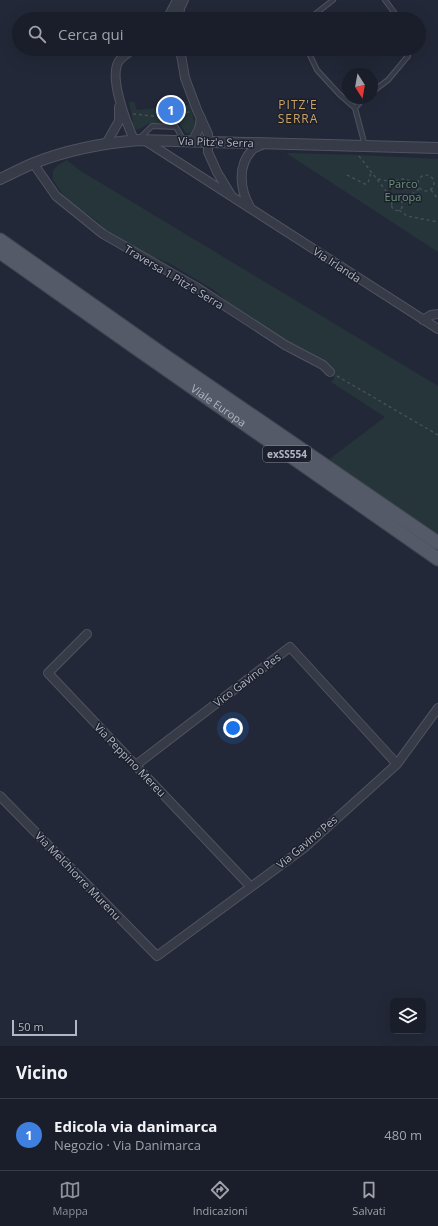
<!DOCTYPE html>
<html lang="it">
<meta charset="utf-8">
<style>
body{margin:0;font-family:"Open Sans",sans-serif;background:#232732;color:#f1f3f6}
.controls{position:absolute;right:12px;bottom:12px;display:grid;overflow:hidden;border-radius:6px;box-shadow:0 4px 16px #0002}
.controls button{width:36px;height:36px;display:grid;place-items:center;padding:0;border:0;border-bottom:1px solid #383c47;background:#1a1e2a;color:#f1f3f6;font:20px sans-serif}
.compass{position:absolute;left:342px;top:68px;width:36px;height:36px;border-radius:50%;background:#1a1e2a;box-shadow:0 4px 16px #0002;rotate:169deg}
.scale{position:absolute;left:12px;bottom:10px;width:65px;box-sizing:border-box;padding-left:4px;border:2px solid #b2b6c4;border-top:0;font-size:11px;line-height:14px;white-space:nowrap;color:#b2b6c4;-webkit-text-stroke:3px #1c202d;paint-order:stroke}
.you{position:absolute;left:233px;top:728px;width:14px;height:14px;margin:-10px;border:3px solid #fff;border-radius:50%;background:#1a73e8;box-shadow:0 0 0 6px #1a73e833}
.badge{display:grid;place-items:center;width:26px;height:26px;border-radius:50%;background:#8c9099;color:#fff;font-size:13px;font-weight:700}
.pin{position:absolute;translate:-50% -50%;border:2px solid #fff;box-shadow:0 1px 4px #0006}
.list{margin:0;padding:0;list-style:none}
h2{display:flex;justify-content:space-between;align-items:center;height:52px;margin:0;padding:0 16px;font-size:17px}
h2 small{font-size:13px;font-weight:400;color:#9fa2a8}
.list li{display:grid;grid-template-columns:26px 1fr auto;gap:12px;align-items:center;box-sizing:border-box;height:72px;padding:0 16px;border-top:1px solid #383c47}
.list b{display:block;font-size:15px;white-space:nowrap}
.list p{margin:0;font-size:13px;white-space:nowrap;color:#9fa2a8}
.list em{font-size:13px;font-style:normal;color:#9fa2a8}
.icon{flex:none;width:22px;height:22px;fill:none;stroke:currentColor;stroke-width:2;stroke-linecap:round;stroke-linejoin:round}
.map{position:relative;flex:none;width:438px;height:1046px;overflow:hidden}
.search{position:absolute;background:#1a1e2a;box-shadow:0 4px 16px #0002;left:12px;right:12px;top:12px;height:44px;display:flex;align-items:center;gap:10px;box-sizing:border-box;padding:0 14px;border-radius:22px;color:#9fa2a8;font-size:15px}
.sheet{height:124px;background:#1a1e2a}
nav{display:flex;justify-content:space-around;align-items:center;box-sizing:border-box;height:56px;border-top:1px solid #383c47;background:#1a1e2a;font-size:11px;color:#9fa2a8}
nav a{display:grid;justify-items:center;gap:2px}
nav .on{color:#8c9099}
.map>svg:first-child{display:block}
.green{fill:#26353a}
.lines{fill:none;stroke-linecap:round;stroke-linejoin:round}
.service-casing{stroke:#4f5360;stroke-width:6}
.minor-casing{stroke:#4f5360;stroke-width:10}
.tertiary-casing{stroke:#4f5360;stroke-width:12}
.primary-casing{stroke:#404451;stroke-width:15}
.path{stroke:#435056;stroke-width:1.5;stroke-dasharray:3 3;stroke-linecap:butt}
.service{stroke:#373b48;stroke-width:4}
.minor{stroke:#373b48;stroke-width:8}
.tertiary{stroke:#373b48;stroke-width:10}
.primary{stroke:#555a68;stroke-width:13}
.labels{text-anchor:middle;stroke-width:3;stroke-linejoin:round;paint-order:stroke}
.shield{fill:#1c202d;stroke:#858997;stroke-width:1}
.shield-label{font-size:10px;font-weight:bold;fill:#b2b6c4}
.street-label{font-size:11px;fill:#b2b6c4;stroke:#1c202d}
.park-label{font-size:11px;fill:#6b937b;stroke:#1c202d}
.neighbourhood-label{font-size:12px;letter-spacing:1px;fill:#cba366;stroke:#1c202d}
</style>
<div class="map">
<svg width="438" height="1046" viewBox="0 0 438 1046">
<rect width="100%" height="100%" fill="#232838"/>
<!-- green -->
<path class="green" d="M 129,102 L 134,102 L 137,110 L 190,105 L 197,134 L 186,133 L 180,124 L 150,123 L 139,129 L 133,129 L 132,125 L 133,121 Z
M 286,153 L 359,155 L 438,159 L 438,252 Z
M 67,160 L 79,170 L 438,386 L 438,540 L 326,464 L 331,458 L 385,417 L 331,382 L 334,379 L 333,370 L 329,364 L 305,352 L 254,321 L 231,305 L 214,290 L 169,263 L 151,256 L 109,234 L 98,222 L 72,203 L 61,192 L 53,180 L 53,171 L 58,165 Z"/>
<g class="lines">
<defs>
<path id="service" d="M 385,0 L 399,19
M 309,19 L 333,0
M 307,49 L 317,70 L 339,94 L 355,108 L 365,146
M 372,92 L 388,80 L 408,56 L 409,49
M 355,108 L 364,98
M 140,138 L 152,126 L 176,127 L 183,139"/>
<path id="minor" d="M 167,19 L 177,0
M 179,19 L 180,8 L 184,0
M 134,49 C 129,52 123,56 119,61 C 108,77 127,124 134,140
M 180,49 L 185,78 L 197,110 L 208,134 L 208,152 L 217,172 L 231,195
M 144,140 L 438,329
M 192,142 L 199,129 L 201,118
M 106,144 L 119,121 L 119,107
M 33,163 L 56,196 L 103,234 L 196,287 L 285,345 L 323,365 L 330,372
M 250,207 C 240,190 237,166 252,150 C 255,147 260,146 263,144
M 423,320 L 431,315 L 438,314
M 87,634 L 48,673 L 251,887
M 136,765 L 290,647 L 397,764
M 0,796 L 157,956 L 304,848 L 397,764 L 438,708"/>
<path id="tertiary" d="M 0,179 C 11,174 22,168 34,163 C 67,150 103,143 139,140 L 438,148"/>
<g id="primary">
<path d="M 0,240 L 165,356 L 438,543"/>
<path id="s1" d="M 0,252 L 136,348 L 438,559"/>
</g>
</defs>
<!-- service casing -->
<use href="#service" class="service-casing"/>
<!-- minor casing -->
<use href="#minor" class="minor-casing"/>
<!-- tertiary casing -->
<use href="#tertiary" class="tertiary-casing"/>
<!-- primary casing -->
<use href="#primary" class="primary-casing"/>
<!-- path -->
<path class="path" d="M 133,114 L 153,116 L 189,112
M 176,114 L 177,122
M 359,156 L 393,200
M418 183a8 8 0 1 1 16 0a8 8 0 1 1-16 0Z
M 347,175 L 365,184 L 368,183 L 371,172
M 378,179 L 392,182 L 402,179 L 417,182
M 431,190 L 438,199
M391.5 205a5.5 5.5 0 1 1 11 0a5.5 5.5 0 1 1-11 0Z
M 402,201 L 419,189
M 399,210 L 407,216 L 438,222
M 337,376 L 438,435"/>
<!-- service -->
<use href="#service" class="service"/>
<!-- minor -->
<use href="#minor" class="minor"/>
<!-- tertiary -->
<use href="#tertiary" class="tertiary"/>
<!-- primary -->
<use href="#primary" class="primary"/>
</g>
<g class="labels">
<!-- shield labels -->
<rect class="shield" x="263" y="446" width="48" height="16" rx="3"/>
<g class="shield-label">
<text x="287" y="458">exSS554</text>
</g>
<!-- street labels -->
<g class="street-label">
<text transform="translate(216 142) rotate(2)" y="4">Via Pitz'e Serra</text>
<text transform="translate(337 265) rotate(33)" y="4">Via Irlanda</text>
<text transform="translate(174 277) rotate(31)" y="4">Traversa 1 Pitz'e Serra</text>
<text dy="4" stroke="none"><textPath href="#s1" startOffset="267">Viale Europa</textPath></text>
<text transform="translate(247 680) rotate(-37)" y="4">Vico Gavino Pes</text>
<text transform="translate(130 760) rotate(46)" y="4">Via Peppino Mereu</text>
<text transform="translate(307 842) rotate(-40)" y="4">Via Gavino Pes</text>
<text transform="translate(78 876) rotate(46)" y="4">Via Melchiorre Murenu</text>
</g>
<!-- park labels -->
<g class="park-label">
<text x="403" y="188">Parco<tspan x="403" dy="13">Europa</tspan></text>
</g>
<!-- neighbourhood labels -->
<g class="neighbourhood-label">
<text x="298" y="109">PITZ'E<tspan x="298" dy="14">SERRA</tspan></text>
</g>
</g>
</svg>
<div class="controls">
<button><svg class="icon" aria-label="layers" viewBox="0 0 24 24"><path d="M12 4l9 5-9 5-9-5zM3 14l9 5 9-5"/></svg></button>
</div>
<svg class="compass" viewBox="-18 -18 36 36"><path d="M0-13l5 13h-10z" fill="#e53935"/><path d="M0 13l5-13h-10z" fill="#9fa2a8"/></svg>
<div class="scale">50 m</div>
<div class="you"></div>
<div class="pin badge" style="left:171px;top:110px;background:#3f7fe0">1</div>
<div class="search"><svg class="icon" aria-label="search" viewBox="0 0 24 24"><circle cx="10" cy="10" r="6"/><path d="M15 15l6 6"/></svg>Cerca qui</div>
</div>
<section class="sheet">
<h2>Vicino<small></small></h2>
<ul class="list">
<li><span class="badge" style="background:#3f7fe0">1</span><div><b>Edicola via danimarca</b><p>Negozio · Via Danimarca</p></div><em>480 m</em></li>
</ul>
</section>
<nav>
<a class="on"><svg class="icon" aria-label="map" viewBox="0 0 24 24"><path d="M3 6l6-2 6 2 6-2v14l-6 2-6-2-6 2zM9 4v14M15 6v14"/></svg>Mappa</a>
<a><svg class="icon" aria-label="directions" viewBox="0 0 24 24"><path d="M12 3l9 9-9 9-9-9zM9 14v-3h6M13 9l2 2-2 2"/></svg>Indicazioni</a>
<a><svg class="icon" aria-label="saved" viewBox="0 0 24 24"><path d="M7 4h10v16l-5-4-5 4z"/></svg>Salvati</a>
</nav>
